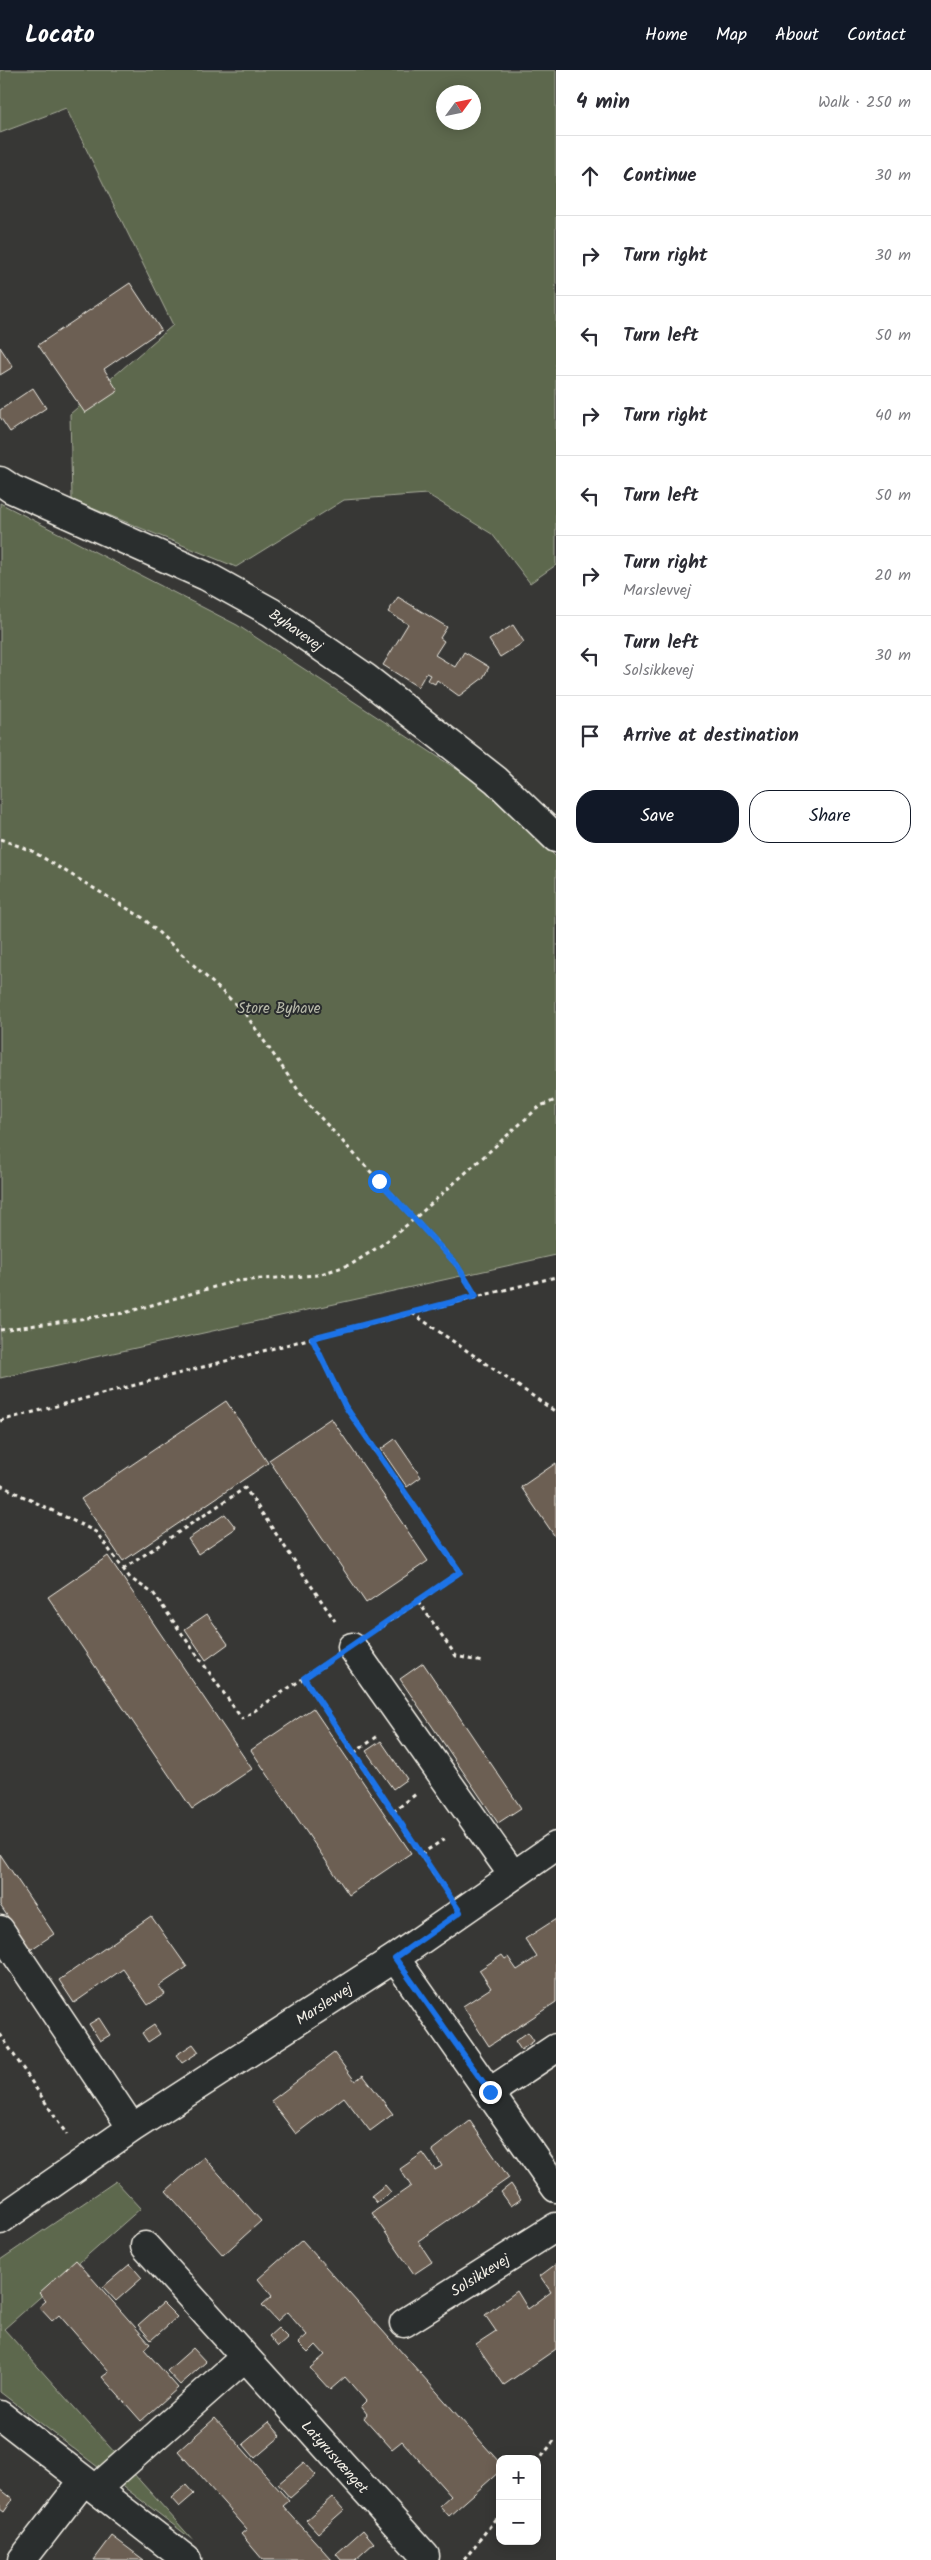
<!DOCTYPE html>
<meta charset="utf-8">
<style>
body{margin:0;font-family:Kalam,sans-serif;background:#f2f2f3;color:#2b2b33}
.controls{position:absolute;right:15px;bottom:15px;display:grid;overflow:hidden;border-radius:10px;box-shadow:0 2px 12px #0003}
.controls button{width:45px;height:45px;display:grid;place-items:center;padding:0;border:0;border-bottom:1px solid #e1e1e2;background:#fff;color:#2b2b33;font:25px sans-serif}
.compass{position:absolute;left:436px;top:15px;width:45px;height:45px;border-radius:50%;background:#fff;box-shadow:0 2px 12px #0003;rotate:57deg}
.stop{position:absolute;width:15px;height:15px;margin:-11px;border:4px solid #1a73e8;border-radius:50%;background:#fff}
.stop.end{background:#1a73e8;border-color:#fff;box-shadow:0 1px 5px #0008}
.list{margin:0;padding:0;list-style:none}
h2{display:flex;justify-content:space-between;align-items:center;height:65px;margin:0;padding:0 20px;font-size:21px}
h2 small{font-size:16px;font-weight:400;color:#7c7c81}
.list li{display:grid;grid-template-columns:32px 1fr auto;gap:15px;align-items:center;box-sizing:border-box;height:80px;padding:0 20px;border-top:1px solid #e1e1e2}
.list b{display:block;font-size:19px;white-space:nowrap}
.list p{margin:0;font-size:16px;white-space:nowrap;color:#7c7c81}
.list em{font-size:16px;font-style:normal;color:#7c7c81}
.actions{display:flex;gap:10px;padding:15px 20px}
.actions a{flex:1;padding:11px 0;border:1px solid #111827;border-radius:20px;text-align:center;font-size:18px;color:#111827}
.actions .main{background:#111827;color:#fff}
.icon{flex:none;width:28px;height:28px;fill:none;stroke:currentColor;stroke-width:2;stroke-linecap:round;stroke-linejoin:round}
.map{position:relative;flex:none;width:556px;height:2490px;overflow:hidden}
header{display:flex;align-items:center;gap:30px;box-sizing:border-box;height:70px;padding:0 25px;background:#111827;color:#fff}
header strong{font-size:24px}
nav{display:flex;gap:28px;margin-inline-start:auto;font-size:18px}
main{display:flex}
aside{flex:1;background:#fff}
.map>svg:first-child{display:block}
.green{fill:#5d674e;stroke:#a8ac9b;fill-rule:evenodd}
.building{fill:#6c5e53;stroke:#f4f1e8}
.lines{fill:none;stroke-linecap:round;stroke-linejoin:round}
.minor-casing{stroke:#f4f1e8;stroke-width:31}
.path{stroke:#f4f1e8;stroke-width:3;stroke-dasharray:4 4;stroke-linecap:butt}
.minor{stroke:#2a2d2e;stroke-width:28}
.route{stroke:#1a73e8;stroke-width:6}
.labels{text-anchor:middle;stroke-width:4;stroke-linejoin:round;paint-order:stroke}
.street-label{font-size:15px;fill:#f4f1e8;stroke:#2a2d2e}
.park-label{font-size:15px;fill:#b8baaa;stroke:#2a2d2e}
</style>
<header>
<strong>Locato</strong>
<nav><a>Home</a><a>Map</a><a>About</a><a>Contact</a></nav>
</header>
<main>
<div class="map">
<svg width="556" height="2490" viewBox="0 0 556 2490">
<rect width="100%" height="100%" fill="#373735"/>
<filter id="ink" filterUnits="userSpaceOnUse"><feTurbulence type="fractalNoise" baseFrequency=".02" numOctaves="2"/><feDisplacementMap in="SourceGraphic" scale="10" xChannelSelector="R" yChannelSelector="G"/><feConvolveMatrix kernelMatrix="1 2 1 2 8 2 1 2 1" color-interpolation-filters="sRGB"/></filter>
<g filter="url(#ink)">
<!-- green -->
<path class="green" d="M 0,0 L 556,0 L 556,495 L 530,513 L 492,464 L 427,424 L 344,430 L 236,497 L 72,430 L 70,344 L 173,255 L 66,38 L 0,63 ZM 443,22 L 473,22 L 473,52 L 443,52 Z
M 0,433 L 237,555 L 490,721 L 556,787 L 556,1185 L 0,1308 Z
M 116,2111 L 141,2138 L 4,2259 L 193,2470 L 0,2322 L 0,2190 Z"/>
<!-- building -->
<path class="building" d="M 130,213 L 161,260 L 104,299 L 118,321 L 85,343 L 38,275 Z
M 0,277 L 13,297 L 0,305 Z
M 33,318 L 46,338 L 10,362 L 0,347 L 0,340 Z
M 398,527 L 447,557 L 440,568 L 444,571 L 435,585 L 455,597 L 464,582 L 489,597 L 483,608 L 459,626 L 437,610 L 435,614 L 427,610 L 430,605 L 426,603 L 418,617 L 383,595 L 408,554 L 388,542 Z
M 513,555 L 524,572 L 500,587 L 489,570 Z
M 226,1331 L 268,1393 L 123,1491 L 81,1429 Z
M 331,1348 L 428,1491 L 366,1533 L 269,1390 Z
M 395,1369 L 421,1407 L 407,1417 L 381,1379 Z
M 556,1393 L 556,1468 L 521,1417 Z
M 225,1444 L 236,1458 L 198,1484 L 188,1469 Z
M 108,1486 L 252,1699 L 192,1739 L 48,1527 Z
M 207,1544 L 228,1574 L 206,1590 L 185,1559 Z
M 423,1593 L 521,1738 L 498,1753 L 400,1609 Z
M 313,1638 L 411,1783 L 349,1825 L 251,1680 Z
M 381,1671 L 407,1709 L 393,1719 L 366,1681 Z
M 0,1784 L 54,1864 L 30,1880 L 0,1835 Z
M 151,1846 L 187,1897 L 159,1916 L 165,1924 L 148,1935 L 123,1899 L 74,1933 L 59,1910 Z
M 556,1849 L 556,1932 L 489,1976 L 463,1936 L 491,1918 L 479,1900 L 502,1885 L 505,1889 L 508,1887 L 517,1900 L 537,1887 L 525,1869 Z
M 99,1948 L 110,1965 L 100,1971 L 89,1954 Z
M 154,1955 L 160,1964 L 148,1972 L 142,1963 Z
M 528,1962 L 534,1971 L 521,1980 L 515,1971 Z
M 193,1974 L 199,1982 L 182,1993 L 176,1985 Z
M 334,1983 L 355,2011 L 363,2005 L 393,2044 L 370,2061 L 344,2027 L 296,2064 L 271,2031 Z
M 470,2051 L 509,2108 L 418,2171 L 432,2192 L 414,2204 L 372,2143 L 411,2116 L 400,2099 L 423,2083 L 435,2100 L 442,2096 L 432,2080 Z
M 204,2087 L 261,2151 L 223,2185 L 166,2121 Z
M 511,2114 L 521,2129 L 511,2136 L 501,2122 Z
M 385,2115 L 391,2122 L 377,2133 L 371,2126 Z
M 302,2170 L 500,2393 L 500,2401 L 449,2446 L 440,2436 L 451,2426 L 402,2371 L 392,2379 L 364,2348 L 367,2344 L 361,2336 L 366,2331 L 345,2307 L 330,2320 L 310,2298 L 325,2285 L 316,2275 L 308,2283 L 298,2273 L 307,2265 L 287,2242 L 277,2251 L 262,2235 L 272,2226 L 258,2209 Z
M 76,2190 L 150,2274 L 144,2279 L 178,2318 L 141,2351 L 102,2307 L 109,2302 L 59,2245 L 52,2251 L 39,2237 L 46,2231 L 39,2223 Z
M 130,2194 L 142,2208 L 116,2231 L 103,2217 Z
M 556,2194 L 556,2279 L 504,2315 L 476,2274 L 496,2261 L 485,2245 L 517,2221 L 528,2239 L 551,2222 L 540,2206 Z
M 163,2233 L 177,2247 L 151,2270 L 138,2255 Z
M 278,2258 L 288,2268 L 278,2277 L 269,2266 Z
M 193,2278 L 206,2292 L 180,2315 L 167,2301 Z
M 215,2348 L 289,2431 L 283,2436 L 332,2490 L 263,2490 L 241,2464 L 247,2459 L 178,2381 Z
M 269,2352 L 281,2366 L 255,2388 L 243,2374 Z
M 304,2392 L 316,2405 L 290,2428 L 278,2414 Z
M 186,2415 L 194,2424 L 179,2437 L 171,2428 Z
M 0,2419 L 13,2429 L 4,2442 L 0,2439 Z
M 332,2427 L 344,2440 L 318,2463 L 306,2450 Z
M 363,2460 L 374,2473 L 355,2490 L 341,2490 L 336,2484 Z
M 112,2466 L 144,2490 L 94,2490 Z"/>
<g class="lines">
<defs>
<path id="minor" d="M 0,411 L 12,419 L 206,506 L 271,542 L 366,608 L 496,710 L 556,768
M 352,1577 L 513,1805
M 0,1860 L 132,2058
M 395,1888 L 556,2118
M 490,2022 L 556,1978
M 0,2150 L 132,2058 L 395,1888 L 556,1776
M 145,2176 L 425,2486
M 404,2253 L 556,2157
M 0,2345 L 187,2490
M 96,2419 L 245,2287
M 22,2490 L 84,2410"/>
</defs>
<!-- minor casing -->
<use href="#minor" class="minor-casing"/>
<!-- path -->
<path class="path" d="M 0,769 L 32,781 L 143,848 L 244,942 L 307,1033 L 457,1195 L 476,1226
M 412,1243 L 556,1342
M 0,1260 L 124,1243 L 235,1211 L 318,1205 L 352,1194 L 383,1174 L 413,1150 L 540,1036 L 556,1030
M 312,1268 L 345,1336 L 460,1502 L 378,1559
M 0,1351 L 312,1268 L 556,1207
M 0,1415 L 96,1462 L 130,1508 L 154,1524 L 242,1649 L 325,1594
M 123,1499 L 245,1418 L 335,1551
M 418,1531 L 456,1586 L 482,1592
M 304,1608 L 442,1816
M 354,1683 L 378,1666
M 393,1742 L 416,1724
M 421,1784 L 448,1767
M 0,1964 L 67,2065
M 537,2393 L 556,2368
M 464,2490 L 500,2443"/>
<!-- minor -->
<use href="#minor" class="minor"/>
</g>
</g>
<g class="lines" filter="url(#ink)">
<!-- route -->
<path class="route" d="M 379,1111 L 457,1195 L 476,1226 L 312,1268 L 345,1336 L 460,1502 L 304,1608 L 460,1842 L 395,1888 L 490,2022"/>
</g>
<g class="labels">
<!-- street labels -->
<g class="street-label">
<text transform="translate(296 560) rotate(35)" y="5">Byhavevej</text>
<text transform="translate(324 1934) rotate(-33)" y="5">Marslevvej</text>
<text transform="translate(480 2205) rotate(-32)" y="5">Solsikkevej</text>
<text transform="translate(335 2387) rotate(48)" y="5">Latyrusvænget</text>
</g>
<!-- park labels -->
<g class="park-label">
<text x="279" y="943">Store Byhave</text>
</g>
</g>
</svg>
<div class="controls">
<button>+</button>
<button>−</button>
</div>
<svg class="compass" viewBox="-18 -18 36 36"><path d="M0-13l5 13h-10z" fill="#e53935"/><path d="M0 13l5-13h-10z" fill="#7c7c81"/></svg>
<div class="stop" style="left:379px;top:1111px"></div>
<div class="stop end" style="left:490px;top:2022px"></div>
</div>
<aside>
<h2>4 min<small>Walk · 250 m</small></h2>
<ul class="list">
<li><svg class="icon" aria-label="ahead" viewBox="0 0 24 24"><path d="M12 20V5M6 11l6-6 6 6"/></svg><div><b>Continue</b></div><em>30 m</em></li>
<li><svg class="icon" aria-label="right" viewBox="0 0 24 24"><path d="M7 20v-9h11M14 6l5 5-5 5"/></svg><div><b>Turn right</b></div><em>30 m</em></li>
<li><svg class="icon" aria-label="left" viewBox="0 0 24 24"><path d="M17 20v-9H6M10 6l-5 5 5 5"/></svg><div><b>Turn left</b></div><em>50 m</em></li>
<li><svg class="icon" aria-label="right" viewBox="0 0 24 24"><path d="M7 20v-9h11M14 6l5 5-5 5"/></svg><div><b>Turn right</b></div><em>40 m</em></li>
<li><svg class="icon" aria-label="left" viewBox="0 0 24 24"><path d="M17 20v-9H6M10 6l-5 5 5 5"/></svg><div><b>Turn left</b></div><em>50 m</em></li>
<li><svg class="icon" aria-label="right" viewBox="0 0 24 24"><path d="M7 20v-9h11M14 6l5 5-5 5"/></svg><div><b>Turn right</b><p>Marslevvej</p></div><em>20 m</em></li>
<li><svg class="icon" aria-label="left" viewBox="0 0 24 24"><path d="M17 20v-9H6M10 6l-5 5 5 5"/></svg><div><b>Turn left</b><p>Solsikkevej</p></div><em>30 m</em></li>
<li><svg class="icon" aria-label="arrive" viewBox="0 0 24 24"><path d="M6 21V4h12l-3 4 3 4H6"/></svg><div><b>Arrive at destination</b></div></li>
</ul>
<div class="actions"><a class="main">Save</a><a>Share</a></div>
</aside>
</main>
